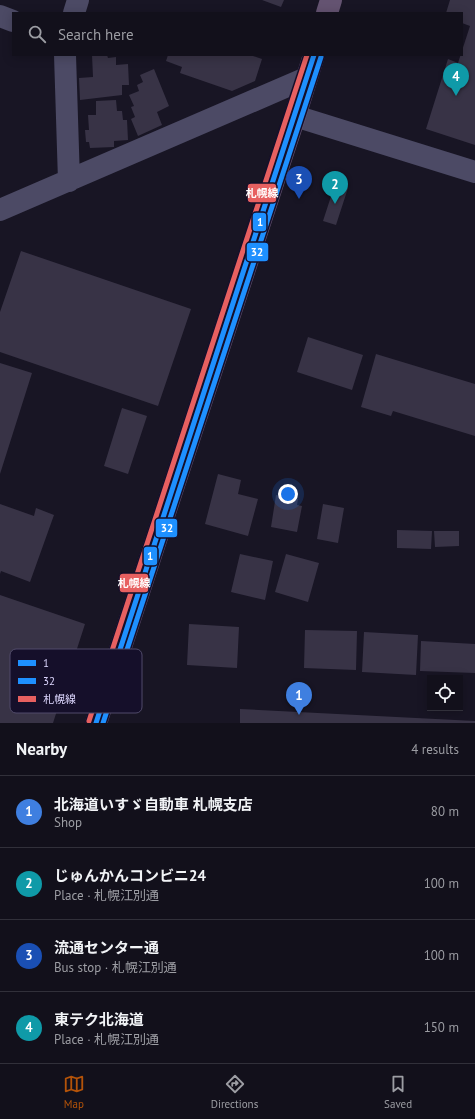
<!DOCTYPE html>
<meta charset="utf-8">
<style>
body{margin:0;font-family:"PT Sans","Noto Sans JP",sans-serif;background:#1b1924;color:#f1f3f6}
.controls{position:absolute;right:12px;bottom:12px;display:grid;overflow:hidden;border-radius:0px;box-shadow:0 2px 10px #0003}
.controls button{width:36px;height:36px;display:grid;place-items:center;padding:0;border:0;border-bottom:1px solid #31303a;background:#12101b;color:#f1f3f6;font:20px sans-serif}
.you{position:absolute;left:288px;top:494px;width:14px;height:14px;margin:-10px;border:3px solid #fff;border-radius:50%;background:#1a73e8;box-shadow:0 0 0 6px #1a73e833}
.badge{display:grid;place-items:center;width:26px;height:26px;border-radius:50%;background:#b45309;color:#fff;font-size:13px;font-weight:700}
.pin{position:absolute;translate:-50% -33px;filter:drop-shadow(0 1px 2px #0008)}
.pin::after{content:'';position:absolute;top:21px;width:14px;height:12px;background:inherit;clip-path:polygon(0 0,100% 0,50% 100%)}
.list{margin:0;padding:0;list-style:none}
h2{display:flex;justify-content:space-between;align-items:center;height:52px;margin:0;padding:0 16px;font-size:17px}
h2 small{font-size:13px;font-weight:400;color:#9c9da3}
.list li{display:grid;grid-template-columns:26px 1fr auto;gap:12px;align-items:center;box-sizing:border-box;height:72px;padding:0 16px;border-top:1px solid #31303a}
.list b{display:block;font-size:15px;white-space:nowrap}
.list p{margin:0;font-size:13px;white-space:nowrap;color:#9c9da3}
.list em{font-size:13px;font-style:normal;color:#9c9da3}
.icon{flex:none;width:22px;height:22px;fill:none;stroke:currentColor;stroke-width:2;stroke-linecap:round;stroke-linejoin:round}
.map{position:relative;flex:none;width:475px;height:723px;overflow:hidden}
.search{position:absolute;background:#12101b;box-shadow:0 2px 10px #0003;left:12px;right:12px;top:12px;height:44px;display:flex;align-items:center;gap:10px;box-sizing:border-box;padding:0 14px;border-radius:0px;color:#9c9da3;font-size:15px}
.sheet{height:340px;background:#12101b}
nav{display:flex;justify-content:space-around;align-items:center;box-sizing:border-box;height:56px;border-top:1px solid #31303a;background:#12101b;font-size:11px;color:#9c9da3}
nav a{display:grid;justify-items:center;gap:2px}
nav .on{color:#b45309}
.map>svg:first-child{display:block}
.building{fill:#383346}
.lines{fill:none;stroke-linecap:round;stroke-linejoin:round}
.minor{stroke:#4c4a65;stroke-width:22}
.trunk{stroke:#645371;stroke-width:22}
.bus-1-casing{stroke:#150f2a;stroke-width:8}
.bus-2-casing{stroke:#150f2a;stroke-width:8}
.bus-3-casing{stroke:#150f2a;stroke-width:8}
.bus-1{stroke:#1e90ff;stroke-width:5}
.bus-2{stroke:#1e90ff;stroke-width:5}
.bus-3{stroke:#e76060;stroke-width:5}
.key{fill:#150f2a;stroke:#514b6a;stroke-width:1}
.key-label{font-size:11px;fill:#ded8ff}
.line-badge{stroke:#150f2a;stroke-width:1.5}
.badge-label{font-size:11px;text-anchor:middle;font-weight:bold;fill:#fff}
</style>
<div class="map">
<svg width="475" height="723" viewBox="0 0 475 723">
<rect width="100%" height="100%" fill="#181524"/>
<!-- building -->
<path class="building" d="M 262,0 L 284,0 L 281,7 Z
M 450,0 L 475,0 L 475,145 L 426,129 L 448,59 L 458,63 L 470,26 L 462,23 L 462,13 L 446,13 Z
M 92,55 L 107,55 L 108,58 L 116,57 L 116,65 L 128,64 L 129,85 L 122,85 L 122,95 L 80,100 L 79,78 L 93,77 Z
M 168,55 L 250,55 L 262,59 L 255,81 L 232,91 L 180,73 L 182,67 L 166,61 Z
M 154,69 L 169,106 L 157,112 L 162,125 L 138,136 L 131,119 L 135,117 L 131,107 L 134,106 L 129,95 L 139,91 L 137,85 L 143,82 L 140,75 Z
M 116,100 L 117,111 L 122,111 L 123,120 L 127,120 L 128,140 L 114,141 L 114,147 L 90,148 L 89,142 L 86,142 L 85,130 L 89,130 L 88,115 L 96,115 L 96,101 Z
M 335,184 L 348,188 L 336,225 L 323,221 Z
M 21,251 L 191,309 L 158,406 L 0,352 L 0,312 Z
M 308,337 L 363,355 L 352,390 L 297,372 Z
M 376,354 L 475,384 L 475,436 L 393,411 L 391,416 L 361,407 Z
M 0,363 L 32,373 L 0,474 Z
M 122,408 L 147,416 L 128,474 L 104,466 Z
M 218,474 L 241,480 L 238,494 L 258,499 L 248,536 L 205,524 Z
M 276,495 L 298,499 L 297,505 L 302,506 L 297,532 L 271,527 Z
M 0,504 L 34,516 L 36,508 L 54,515 L 30,582 L 1,571 L 0,574 Z
M 323,504 L 344,508 L 338,543 L 317,539 Z
M 397,530 L 432,531 L 431,549 L 397,548 Z
M 434,531 L 459,531 L 459,546 L 435,547 Z
M 240,554 L 273,561 L 265,600 L 231,592 Z
M 286,554 L 319,563 L 308,602 L 275,592 Z
M 0,595 L 85,624 L 53,723 L 0,723 Z
M 189,624 L 239,627 L 237,668 L 187,665 Z
M 305,630 L 357,631 L 356,670 L 304,668 Z
M 364,632 L 418,635 L 416,675 L 362,672 Z
M 421,641 L 475,644 L 475,673 L 420,671 Z
M 240,709 L 475,721 L 475,723 L 240,723 Z"/>
<g class="lines">
<!-- minor -->
<path class="minor" d="M 74,13 L 78,0
M 0,16 L 13,21
M 65,55 L 69,181
M 295,116 L 475,172
M 0,210 L 306,78"/>
<!-- trunk -->
<path class="trunk" d="M 327,13 L 331,0
M 96,723 L 295,116 L 314,55"/>
<defs>
<path id="bus-1" d="M 96,723 L 314,55"/>
<path id="bus-2" d="M 103,723 L 321,57"/>
<path id="bus-3" d="M 89,721 L 307,55"/>
</defs>
<!-- bus-1 casing -->
<use href="#bus-1" class="bus-1-casing"/>
<!-- bus-2 casing -->
<use href="#bus-2" class="bus-2-casing"/>
<!-- bus-3 casing -->
<use href="#bus-3" class="bus-3-casing"/>
<!-- bus-1 -->
<use href="#bus-1" class="bus-1"/>
<!-- bus-2 -->
<use href="#bus-2" class="bus-2"/>
<!-- bus-3 -->
<use href="#bus-3" class="bus-3"/>
</g>
<!-- legend -->
<rect x="10" y="649" width="132" height="64" rx="6" class="key"/>
<rect x="18" y="660" width="18" height="6" fill="#1e90ff"/>
<rect x="18" y="678" width="18" height="6" fill="#1e90ff"/>
<rect x="18" y="696" width="18" height="6" fill="#e76060"/>
<g class="key-label">
<text x="43" y="667">1</text>
<text x="43" y="685">32</text>
<text x="43" y="703">札幌線</text>
</g>
<g class="line-badge">
<rect x="247" y="183" width="30" height="20" rx="4" fill="#e76060"/>
<rect x="252" y="212" width="15" height="20" rx="4" fill="#1e90ff"/>
<rect x="246" y="242" width="23" height="20" rx="4" fill="#1e90ff"/>
<rect x="155" y="518" width="23" height="20" rx="4" fill="#1e90ff"/>
<rect x="143" y="546" width="15" height="20" rx="4" fill="#1e90ff"/>
<rect x="119" y="573" width="30" height="20" rx="4" fill="#e76060"/>
</g>
<g class="badge-label">
<text x="262" y="197">札幌線</text>
<text x="260" y="226">1</text>
<text x="257" y="256">32</text>
<text x="167" y="532">32</text>
<text x="150" y="560">1</text>
<text x="134" y="587">札幌線</text>
</g>
</svg>
<div class="controls">
<button><svg class="icon" aria-label="locate" viewBox="0 0 24 24"><circle cx="12" cy="12" r="6"/><path d="M12 2v4M12 18v4M2 12h4M18 12h4"/></svg></button>
</div>
<div class="you"></div>
<div class="pin badge" style="left:299px;top:715px;background:#3f7fe0">1</div>
<div class="pin badge" style="left:335px;top:204px;background:#0f9aa8">2</div>
<div class="pin badge" style="left:299px;top:199px;background:#1a4fb4">3</div>
<div class="pin badge" style="left:456px;top:96px;background:#0f9aa8">4</div>
<div class="search"><svg class="icon" aria-label="search" viewBox="0 0 24 24"><circle cx="10" cy="10" r="6"/><path d="M15 15l6 6"/></svg>Search here</div>
</div>
<section class="sheet">
<h2>Nearby<small>4 results</small></h2>
<ul class="list">
<li><span class="badge" style="background:#3f7fe0">1</span><div><b>北海道いすゞ自動車 札幌支店</b><p>Shop</p></div><em>80 m</em></li>
<li><span class="badge" style="background:#0f9aa8">2</span><div><b>じゅんかんコンビニ24</b><p>Place · 札幌江別通</p></div><em>100 m</em></li>
<li><span class="badge" style="background:#1a4fb4">3</span><div><b>流通センター通</b><p>Bus stop · 札幌江別通</p></div><em>100 m</em></li>
<li><span class="badge" style="background:#0f9aa8">4</span><div><b>東テク北海道</b><p>Place · 札幌江別通</p></div><em>150 m</em></li>
</ul>
</section>
<nav>
<a class="on"><svg class="icon" aria-label="map" viewBox="0 0 24 24"><path d="M3 6l6-2 6 2 6-2v14l-6 2-6-2-6 2zM9 4v14M15 6v14"/></svg>Map</a>
<a><svg class="icon" aria-label="directions" viewBox="0 0 24 24"><path d="M12 3l9 9-9 9-9-9zM9 14v-3h6M13 9l2 2-2 2"/></svg>Directions</a>
<a><svg class="icon" aria-label="saved" viewBox="0 0 24 24"><path d="M7 4h10v16l-5-4-5 4z"/></svg>Saved</a>
</nav>
